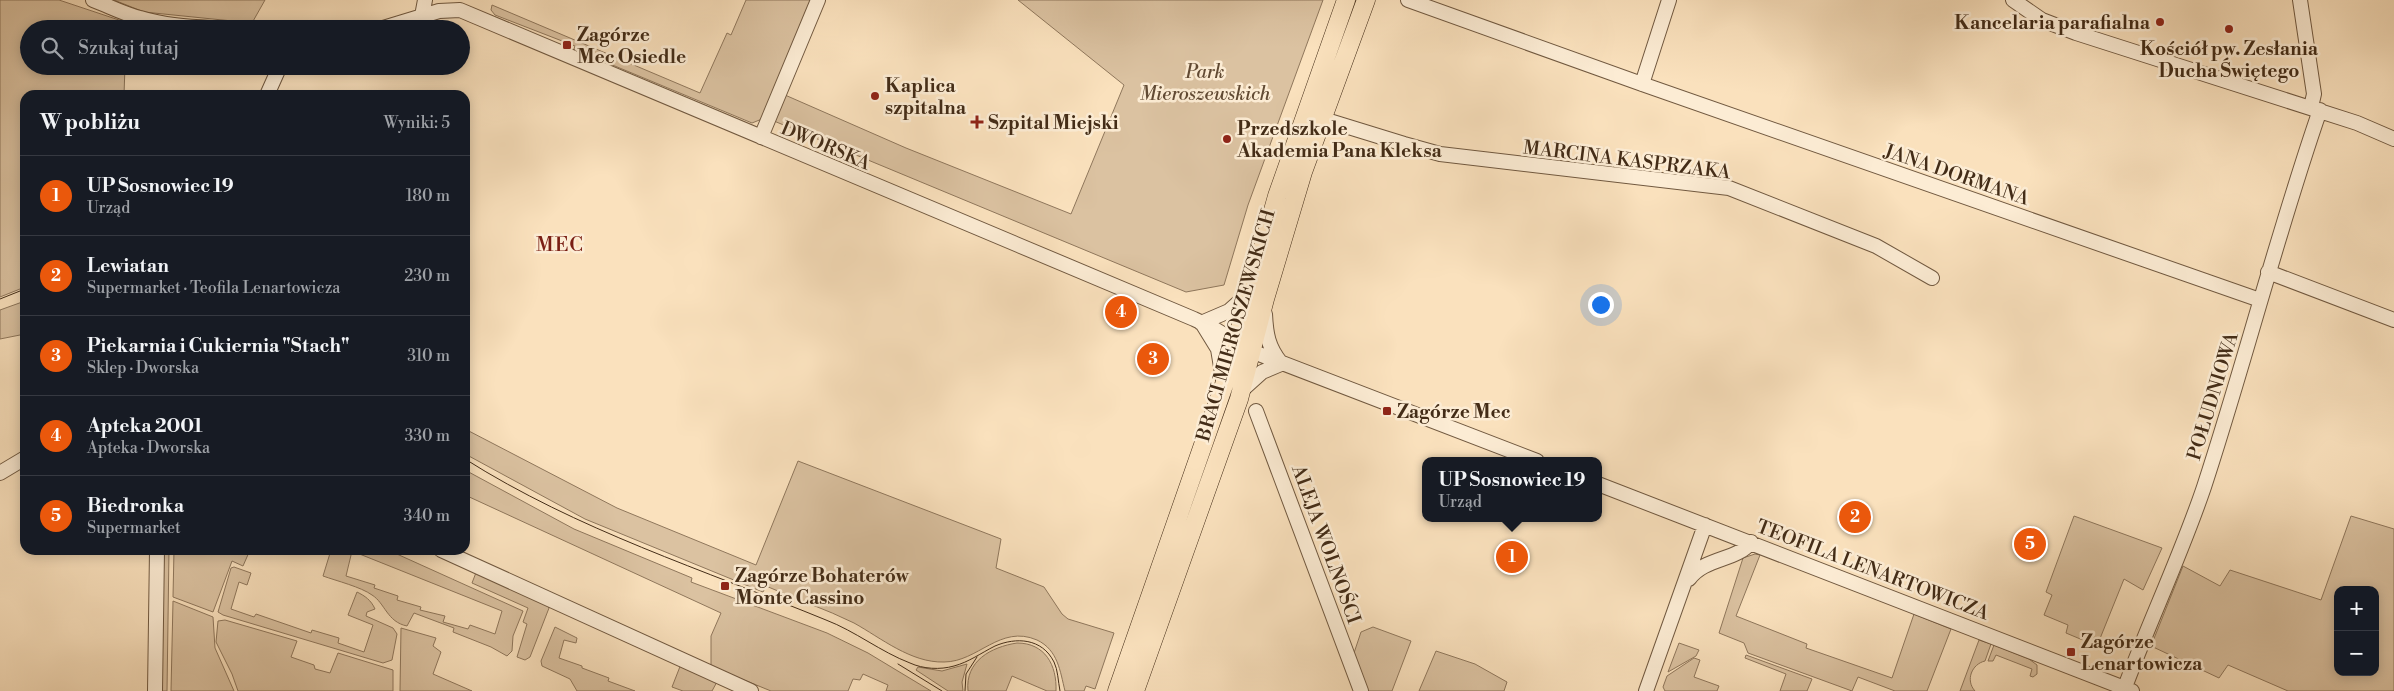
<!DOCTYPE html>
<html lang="pl">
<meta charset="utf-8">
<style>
body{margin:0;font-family:"Libre Bodoni",serif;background:#20242c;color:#f1f3f6}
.controls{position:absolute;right:15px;bottom:15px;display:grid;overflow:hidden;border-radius:10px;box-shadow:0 2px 12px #0003}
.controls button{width:45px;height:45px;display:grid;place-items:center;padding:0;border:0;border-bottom:1px solid #363941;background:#171b24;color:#f1f3f6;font:25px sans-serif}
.you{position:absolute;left:1600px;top:304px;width:18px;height:18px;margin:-12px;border:4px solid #fff;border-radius:50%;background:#1a73e8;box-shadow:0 0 0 8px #1a73e833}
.badge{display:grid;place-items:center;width:32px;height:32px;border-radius:50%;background:#ea580c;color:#fff;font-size:16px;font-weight:700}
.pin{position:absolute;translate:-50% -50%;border:2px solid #fff;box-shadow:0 1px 5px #0006}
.popup{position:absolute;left:1422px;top:457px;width:180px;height:65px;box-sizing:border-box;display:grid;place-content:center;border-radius:10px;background:#171b24;filter:drop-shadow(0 1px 4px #0005);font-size:16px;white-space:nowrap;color:#9ea1a6}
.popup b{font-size:19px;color:#f1f3f6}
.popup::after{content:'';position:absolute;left:50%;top:100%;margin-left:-10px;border:10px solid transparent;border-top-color:#171b24}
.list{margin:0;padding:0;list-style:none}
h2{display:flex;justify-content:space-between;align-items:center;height:65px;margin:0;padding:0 20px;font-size:21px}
h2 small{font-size:16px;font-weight:400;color:#9ea1a6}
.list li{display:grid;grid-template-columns:32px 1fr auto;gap:15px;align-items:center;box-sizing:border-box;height:80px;padding:0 20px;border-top:1px solid #363941}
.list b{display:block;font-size:19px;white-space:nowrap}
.list p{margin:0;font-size:16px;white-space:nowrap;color:#9ea1a6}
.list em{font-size:16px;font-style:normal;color:#9ea1a6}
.icon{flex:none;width:28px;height:28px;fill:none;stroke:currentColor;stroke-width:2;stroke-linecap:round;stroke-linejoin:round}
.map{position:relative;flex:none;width:2394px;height:691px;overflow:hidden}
.search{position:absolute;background:#171b24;box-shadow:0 2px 12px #0003;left:20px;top:20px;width:450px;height:55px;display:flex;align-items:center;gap:12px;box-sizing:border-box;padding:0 18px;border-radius:28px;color:#9ea1a6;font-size:19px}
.panel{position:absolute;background:#171b24;box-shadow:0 2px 12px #0003;left:20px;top:90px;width:450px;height:465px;border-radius:15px}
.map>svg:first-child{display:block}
.green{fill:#dbc2a1;stroke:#8f775c;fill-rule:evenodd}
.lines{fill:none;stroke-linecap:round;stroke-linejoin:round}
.minor-casing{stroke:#715940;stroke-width:16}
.major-casing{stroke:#432c17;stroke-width:19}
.minor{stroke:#fcecd4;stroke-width:14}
.major{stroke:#fae1bd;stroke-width:18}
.tram{stroke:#432c17;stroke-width:1}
.poi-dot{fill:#8f2418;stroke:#fcecd4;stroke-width:2}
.labels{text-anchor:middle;stroke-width:5;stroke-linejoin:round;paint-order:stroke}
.poi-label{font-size:19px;font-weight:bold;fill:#432c17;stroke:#fcecd4;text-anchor:start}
.park-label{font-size:19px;font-style:italic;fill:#614a33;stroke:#fcecd4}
.street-label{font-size:19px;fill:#432c17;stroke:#fcecd4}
.neighbourhood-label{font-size:20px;letter-spacing:1px;fill:#7a1f14;stroke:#fcecd4}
</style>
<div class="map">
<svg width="2394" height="691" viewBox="0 0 2394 691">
<rect width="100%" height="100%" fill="#fae1bd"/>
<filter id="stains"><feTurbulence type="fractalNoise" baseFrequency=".004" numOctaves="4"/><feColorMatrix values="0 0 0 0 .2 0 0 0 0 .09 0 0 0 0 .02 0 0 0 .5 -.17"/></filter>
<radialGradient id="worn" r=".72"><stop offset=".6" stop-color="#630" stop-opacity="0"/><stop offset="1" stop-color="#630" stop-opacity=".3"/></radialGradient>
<!-- green -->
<path class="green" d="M 0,0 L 59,0 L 134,25 L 133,29 L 29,29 L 29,66 L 125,66 L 124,95 L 25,95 L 25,287 L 0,297 Z
M 114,0 L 265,0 L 252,23 L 144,12 Z
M 746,0 L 812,0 L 762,119 L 752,123 L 574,49 L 575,46 L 495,15 L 491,10 L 492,5 L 700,93 L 727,33 L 731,35 Z
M 1018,0 L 1323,0 L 1248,205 L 1224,285 L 1186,292 L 774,121 L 785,95 L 906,148 L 1071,214 L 1124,85 Z
M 25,301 L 25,334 L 0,339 L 0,310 Z
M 465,429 L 617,508 L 756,565 L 798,461 L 1001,539 L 996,568 L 1044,587 L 1062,614 L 1068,619 L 1114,633 L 1095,689 L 1086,686 L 1084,691 L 1065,691 C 1060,671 1058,650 1037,640 C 1000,624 978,662 944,662 C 911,663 881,638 854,623 C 826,609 795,599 766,586 L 763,592 L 585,519 L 467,455 Z
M 465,470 L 574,529 L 692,578 L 691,582 L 827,633 L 868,653 L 931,691 L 886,691 L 888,685 L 863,674 L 860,680 L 853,679 L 848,691 L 771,691 L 717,669 L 711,669 L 711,636 L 721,613 L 465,495 Z
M 2074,516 L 2162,548 L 2143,590 L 2124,579 L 2097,646 L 2066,633 L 2068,625 L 2044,615 L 2052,595 L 2046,592 Z
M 2351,516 L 2394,529 L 2394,691 L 2288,691 L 2228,665 L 2219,678 L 2151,646 L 2183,566 L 2220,586 L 2230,570 L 2321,600 ZM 2338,590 L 2375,590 L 2375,672 L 2338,672 Z
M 163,550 L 169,550 L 167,691 L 162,691 Z
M 174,550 L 250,550 L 243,566 L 232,561 L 213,612 L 173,597 Z
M 331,550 L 388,550 L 523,611 L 513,636 L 512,651 L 507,656 L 491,647 L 453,632 L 454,628 L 414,613 L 407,626 C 387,622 385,603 372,595 C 361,587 337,581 323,576 ZM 352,551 L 502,611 L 495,634 L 470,625 L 468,629 L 443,622 L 445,616 L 420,610 L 421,607 L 397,600 L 398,596 L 374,588 L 375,585 L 346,576 Z
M 1755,554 L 1760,555 L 1736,616 L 1807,644 L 1806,648 L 1892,678 L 1914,614 L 1951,629 L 1927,691 L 1895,691 L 1858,677 L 1852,691 L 1748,653 L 1744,643 L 1719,633 L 1743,558 Z
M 234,567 L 251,573 L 247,585 L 239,582 L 231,609 L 254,617 L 256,614 L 311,633 L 312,630 L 339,638 L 338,643 L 364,652 L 373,625 L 348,615 L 357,592 C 365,596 371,600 375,609 L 367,612 L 366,616 L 393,628 L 397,634 L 392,660 L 383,663 L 223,615 L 218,612 L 231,568 Z
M 477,570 L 544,601 L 549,608 L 530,657 L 525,660 L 517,657 L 527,624 L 523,622 L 528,608 L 472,583 Z
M 173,601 L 213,617 L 215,648 L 234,691 L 171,691 Z
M 225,620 L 297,641 L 291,657 L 314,665 L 315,669 L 330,673 L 338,653 L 393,670 L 393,691 L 238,691 L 232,674 L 216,642 L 218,621 Z
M 555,627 L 577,638 L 576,643 L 564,640 L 559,658 L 582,666 L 582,668 L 609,678 L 608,681 L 635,691 L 577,691 L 570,679 L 542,666 L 541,661 Z
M 1373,627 L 1411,641 L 1392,691 L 1368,691 L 1354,653 L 1361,632 Z
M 401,628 L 436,638 L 433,646 L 441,652 L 433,674 L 472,691 L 400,691 Z
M 1979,640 L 1991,644 L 1985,661 C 1972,664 1965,680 1975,691 L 1960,691 Z
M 1017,643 C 1045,643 1057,665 1056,691 L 1047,691 L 1012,676 L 1006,691 L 968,691 C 965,661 991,647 1017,643 Z
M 1679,643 L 1699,650 L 1696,656 L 1668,672 Z
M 1994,645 L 2029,659 L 2037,665 L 2037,674 L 2033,677 L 2030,676 L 2032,669 L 1996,655 L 1993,661 L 1988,661 Z
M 1436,651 L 1475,664 L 1507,682 L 1504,691 L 1419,691 Z
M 1746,655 L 1812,679 L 1807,691 L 1780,691 L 1786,674 L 1745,658 Z
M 1694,658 L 1700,660 L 1694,677 L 1719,686 L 1717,691 L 1665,691 L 1663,687 L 1667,676 Z
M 681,664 L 718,680 L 712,691 L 683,691 L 672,687 Z
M 967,664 L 962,682 L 963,691 L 948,691 L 916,670 L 918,667 L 942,671 Z"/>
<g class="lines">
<defs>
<path id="minor" d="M 93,0 C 109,6 124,14 140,18 C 169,27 199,27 228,29
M 1408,0 L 1642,84 L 2260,300
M 2013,0 L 2042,20 L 2076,33 L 2357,123 L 2394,139
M 2300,0 L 2314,94 L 2311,107
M 422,16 L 425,0
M 380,29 L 439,11 L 460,10 L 1194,319 L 1213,328 L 1251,351 L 1537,461
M 1642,84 L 1669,0
M 267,95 L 280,66
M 1313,116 L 1404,144 L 1440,154 L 1729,188 L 1876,246 L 1932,278
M 761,137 L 818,0
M 2268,272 L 2394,320
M 1265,314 C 1266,334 1268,347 1281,363
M 1201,323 L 1229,311 L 1248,294
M 1202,323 L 1218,349 L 1223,379
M 1242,390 L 1262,372 L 1281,364
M 1256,411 L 1361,691
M 0,473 L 25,458
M 1598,484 L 2132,691
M 441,550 L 751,691
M 1689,579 C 1705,557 1737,561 1751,542
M 2125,687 C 2150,620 2181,555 2204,487 C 2245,362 2277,234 2320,110
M 155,691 L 157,550
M 1646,691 L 1705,525"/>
<path id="major" d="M 1117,691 L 1224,385 L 1277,196 L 1346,0
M 1135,691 L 1239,399 L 1265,299 L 1303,172 L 1366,0"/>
</defs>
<!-- minor casing -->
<use href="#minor" class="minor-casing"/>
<!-- major casing -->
<use href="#major" class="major-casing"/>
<!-- minor -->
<use href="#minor" class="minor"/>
<!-- major -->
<use href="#major" class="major"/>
<!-- tram -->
<path class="tram" d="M 0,299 L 25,289
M 465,459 C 577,530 704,570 826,620 C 855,631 881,652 910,663 C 923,669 940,670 954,666 C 969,662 981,653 995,646 C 1016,637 1042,638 1054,662 C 1058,670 1058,681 1060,691
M 898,664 L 942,691
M 965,691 L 966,674 L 977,657"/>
</g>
<!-- markers -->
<g class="poi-dot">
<circle cx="2160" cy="22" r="5"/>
<circle cx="2229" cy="29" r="5"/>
<rect x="562" y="40" width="10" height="10" rx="2.5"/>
<circle cx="875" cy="96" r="5"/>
<path d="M974.5 114.5h5v5h5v5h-5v5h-5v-5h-5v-5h5z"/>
<circle cx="1227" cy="139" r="5"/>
<rect x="1382" y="406" width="10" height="10" rx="2.5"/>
<rect x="720" y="581" width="10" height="10" rx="2.5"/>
<rect x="2066" y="647" width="10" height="10" rx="2.5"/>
</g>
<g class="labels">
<!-- poi labels -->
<g class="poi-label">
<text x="2150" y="29" text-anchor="end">Kancelaria parafialna</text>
<text x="577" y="41">Zagórze<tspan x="577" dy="22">Mec Osiedle</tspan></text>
<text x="2229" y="55" text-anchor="middle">Kościół pw. Zesłania<tspan x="2229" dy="22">Ducha Świętego</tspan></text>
<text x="885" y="92">Kaplica<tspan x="885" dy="22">szpitalna</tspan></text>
<text x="988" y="129">Szpital Miejski</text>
<text x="1237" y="135">Przedszkole<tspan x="1237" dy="22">Akademia Pana Kleksa</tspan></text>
<text x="1397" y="418">Zagórze Mec</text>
<text x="735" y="582">Zagórze Bohaterów<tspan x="735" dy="22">Monte Cassino</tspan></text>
<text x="2081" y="648">Zagórze<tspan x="2081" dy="22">Lenartowicza</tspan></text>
</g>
<!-- park labels -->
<g class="park-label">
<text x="1205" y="78">Park<tspan x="1205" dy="22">Mieroszewskich</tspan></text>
</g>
<!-- street labels -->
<g class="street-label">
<text transform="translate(826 145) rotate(23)" y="7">DWORSKA</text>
<text transform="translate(1627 159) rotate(7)" y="7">MARCINA KASPRZAKA</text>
<text transform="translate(1957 174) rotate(19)" y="7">JANA DORMANA</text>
<text transform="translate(1235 325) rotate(-74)" y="7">BRACI MIEROSZEWSKICH</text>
<text transform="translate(2212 396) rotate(-73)" y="7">POŁUDNIOWA</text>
<text transform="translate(1327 544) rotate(70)" y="7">ALEJA WOLNOŚCI</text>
<text transform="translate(1873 569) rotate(21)" y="7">TEOFILA LENARTOWICZA</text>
</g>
<!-- neighbourhood labels -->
<g class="neighbourhood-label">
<text x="560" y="251">MEC</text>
</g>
</g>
<rect width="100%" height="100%" filter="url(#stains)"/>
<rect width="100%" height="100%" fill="url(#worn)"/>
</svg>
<div class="controls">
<button>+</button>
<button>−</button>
</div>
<div class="you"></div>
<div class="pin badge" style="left:1512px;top:557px">1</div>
<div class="popup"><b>UP Sosnowiec 19</b>Urząd</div>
<div class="pin badge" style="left:1855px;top:517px">2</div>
<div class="pin badge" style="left:1153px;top:359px">3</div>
<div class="pin badge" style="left:1121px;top:312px">4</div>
<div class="pin badge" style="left:2030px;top:544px">5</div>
<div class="search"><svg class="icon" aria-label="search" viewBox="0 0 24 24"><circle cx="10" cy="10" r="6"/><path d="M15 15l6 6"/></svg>Szukaj tutaj</div>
<section class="panel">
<h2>W pobliżu<small>Wyniki: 5</small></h2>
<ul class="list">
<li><span class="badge">1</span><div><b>UP Sosnowiec 19</b><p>Urząd</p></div><em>180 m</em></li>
<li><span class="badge">2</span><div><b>Lewiatan</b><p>Supermarket · Teofila Lenartowicza</p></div><em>230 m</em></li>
<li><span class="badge">3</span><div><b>Piekarnia i Cukiernia &quot;Stach&quot;</b><p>Sklep · Dworska</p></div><em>310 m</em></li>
<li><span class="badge">4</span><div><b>Apteka 2001</b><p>Apteka · Dworska</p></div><em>330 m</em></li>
<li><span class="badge">5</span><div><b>Biedronka</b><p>Supermarket</p></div><em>340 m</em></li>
</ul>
</section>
</div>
